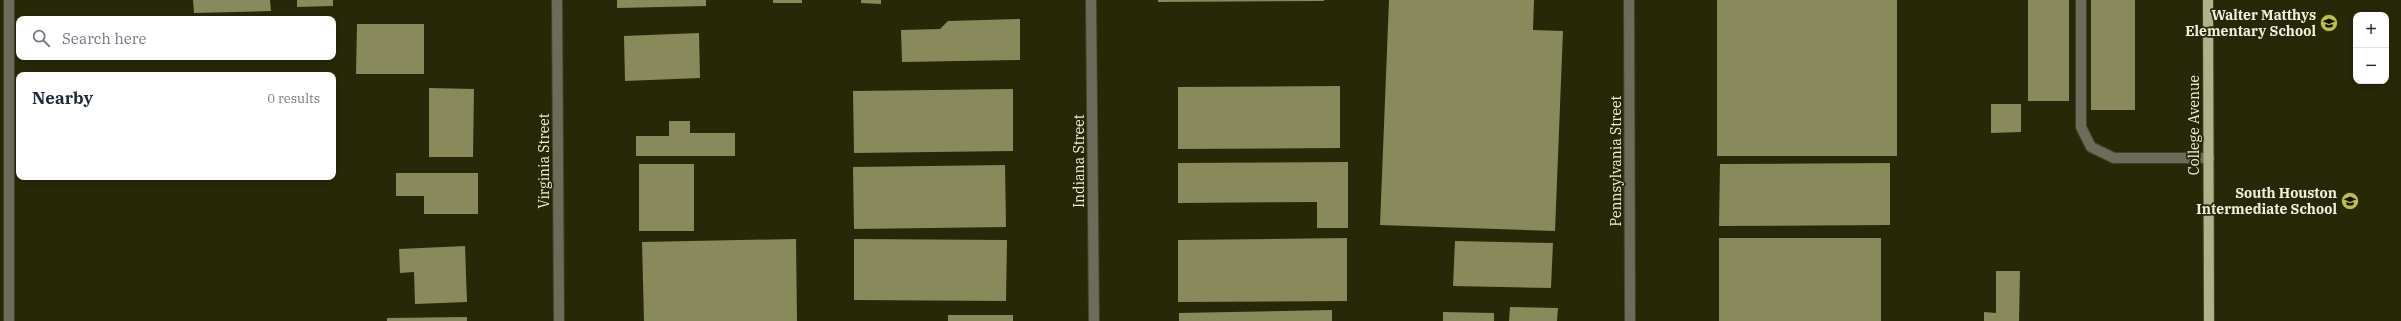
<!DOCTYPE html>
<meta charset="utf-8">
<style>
body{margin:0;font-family:"IBM Plex Serif",serif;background:#f6f6f7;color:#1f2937}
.controls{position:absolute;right:12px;top:12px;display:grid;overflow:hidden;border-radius:8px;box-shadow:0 2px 6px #0003}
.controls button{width:36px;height:36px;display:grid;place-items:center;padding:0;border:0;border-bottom:1px solid #e0e1e3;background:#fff;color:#1f2937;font:20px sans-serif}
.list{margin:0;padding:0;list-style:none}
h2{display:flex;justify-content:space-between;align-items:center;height:52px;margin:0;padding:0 16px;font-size:17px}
h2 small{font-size:13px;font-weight:400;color:#747a83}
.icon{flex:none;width:22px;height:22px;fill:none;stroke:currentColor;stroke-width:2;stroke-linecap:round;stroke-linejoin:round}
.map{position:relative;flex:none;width:2401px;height:321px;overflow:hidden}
.search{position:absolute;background:#fff;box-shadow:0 2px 6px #0003;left:16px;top:16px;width:320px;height:44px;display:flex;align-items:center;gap:10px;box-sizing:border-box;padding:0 14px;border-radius:8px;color:#747a83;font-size:15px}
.panel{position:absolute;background:#fff;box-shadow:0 2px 6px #0003;left:16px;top:72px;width:320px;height:108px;border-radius:8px}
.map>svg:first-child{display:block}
.building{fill:#888a5b}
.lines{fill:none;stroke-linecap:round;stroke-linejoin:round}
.minor-casing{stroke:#434426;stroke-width:12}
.major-casing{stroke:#434426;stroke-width:12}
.minor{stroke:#6b6c59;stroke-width:10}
.major{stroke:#b0b28a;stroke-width:10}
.labels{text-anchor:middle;stroke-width:3.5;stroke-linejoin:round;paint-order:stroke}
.poi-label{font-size:14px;font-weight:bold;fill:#eeefdd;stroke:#272808;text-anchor:end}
.street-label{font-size:14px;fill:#eeefdd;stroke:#272808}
</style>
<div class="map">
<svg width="2401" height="321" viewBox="0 0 2401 321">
<rect width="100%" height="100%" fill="#272808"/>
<!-- building -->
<path class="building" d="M 193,0 L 270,0 L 271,11 L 194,13 Z
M 297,0 L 333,0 L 333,6 L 297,7 Z
M 617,0 L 706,0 L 706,6 L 617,8 Z
M 773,0 L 802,0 L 802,3 L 773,3 Z
M 861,0 L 881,0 L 881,4 L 861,3 Z
M 1158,0 L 1324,0 L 1324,1 L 1158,2 Z
M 1389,0 L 1534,0 L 1533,30 L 1563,31 L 1555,231 L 1380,225 Z
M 1717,0 L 1897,0 L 1897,156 L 1717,156 Z
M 2028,0 L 2069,0 L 2069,101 L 2028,101 Z
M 2091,0 L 2135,0 L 2135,110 L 2091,110 Z
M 1020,19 L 1020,60 L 902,62 L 901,30 L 940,29 L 948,21 Z
M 357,24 L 424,24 L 424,74 L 356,74 Z
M 699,33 L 700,78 L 625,81 L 624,36 Z
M 1340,86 L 1340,148 L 1178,149 L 1178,87 Z
M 429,88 L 474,89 L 473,157 L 429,157 Z
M 1013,89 L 1013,151 L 854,153 L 853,91 Z
M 1991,104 L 2021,104 L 2021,132 L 1991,133 Z
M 669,121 L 690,121 L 690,133 L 735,133 L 735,156 L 636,156 L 636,136 L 669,136 Z
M 1348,162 L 1348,228 L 1317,228 L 1317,202 L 1178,203 L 1178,163 Z
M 1890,163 L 1890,225 L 1719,226 L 1720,164 Z
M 639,164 L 694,164 L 694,231 L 639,231 Z
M 1005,165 L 1006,227 L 854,229 L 853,167 Z
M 396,173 L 478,173 L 478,214 L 424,214 L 424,196 L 396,196 Z
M 1347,238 L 1347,301 L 1178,302 L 1178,240 Z
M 1719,238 L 1881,238 L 1881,321 L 1719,321 Z
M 796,239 L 797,321 L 644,321 L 642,242 Z
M 854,239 L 1007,240 L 1006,301 L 854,300 Z
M 1455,241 L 1553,243 L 1551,288 L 1453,286 Z
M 465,246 L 467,302 L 415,304 L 414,272 L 400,273 L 399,249 Z
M 1996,271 L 2020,271 L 2019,321 L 1984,321 L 1984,312 L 1996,313 Z
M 1510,307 L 1558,308 L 1557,321 L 1509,321 Z
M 1332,310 L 1332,321 L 1179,321 L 1179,313 Z
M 1443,312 L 1494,313 L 1494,321 L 1443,321 Z
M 948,315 L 1013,315 L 1013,321 L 948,321 Z
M 467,317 L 467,321 L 387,321 L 387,318 Z"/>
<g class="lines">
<defs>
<path id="minor" d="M 9,0 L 9,321
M 557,0 L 559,321
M 1091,0 L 1094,321
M 1629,0 L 1630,321
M 2081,0 L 2081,127 L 2091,147 L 2114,158 L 2209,158"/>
<path id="major" d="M 2208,0 L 2209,321"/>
</defs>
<!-- minor casing -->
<use href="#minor" class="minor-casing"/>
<!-- major casing -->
<use href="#major" class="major-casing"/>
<!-- minor -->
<use href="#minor" class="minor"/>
<!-- major -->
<use href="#major" class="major"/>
</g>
<!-- icons -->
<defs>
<symbol id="school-disc" viewBox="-11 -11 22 22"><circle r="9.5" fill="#bdbf43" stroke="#272808"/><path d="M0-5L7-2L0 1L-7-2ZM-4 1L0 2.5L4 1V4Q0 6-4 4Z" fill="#111"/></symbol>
</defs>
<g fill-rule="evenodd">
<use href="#school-disc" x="2319" y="13" width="20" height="20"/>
<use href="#school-disc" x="2340" y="191" width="20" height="20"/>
</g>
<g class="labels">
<!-- poi labels -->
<g class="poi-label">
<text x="2316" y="20">Walter Matthys<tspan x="2316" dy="16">Elementary School</tspan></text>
<text x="2337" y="198">South Houston<tspan x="2337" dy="16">Intermediate School</tspan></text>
</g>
<!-- street labels -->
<g class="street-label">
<text transform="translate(2194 125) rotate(-90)" y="5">College Avenue</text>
<text transform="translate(544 161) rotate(-90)" y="5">Virginia Street</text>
<text transform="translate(1079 161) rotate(-90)" y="5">Indiana Street</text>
<text transform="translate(1616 161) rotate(-90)" y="5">Pennsylvania Street</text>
</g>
</g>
</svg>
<div class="controls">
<button>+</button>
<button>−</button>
</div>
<div class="search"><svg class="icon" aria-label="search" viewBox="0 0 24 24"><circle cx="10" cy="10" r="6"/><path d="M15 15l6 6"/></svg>Search here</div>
<section class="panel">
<h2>Nearby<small>0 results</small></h2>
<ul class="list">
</ul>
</section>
</div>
